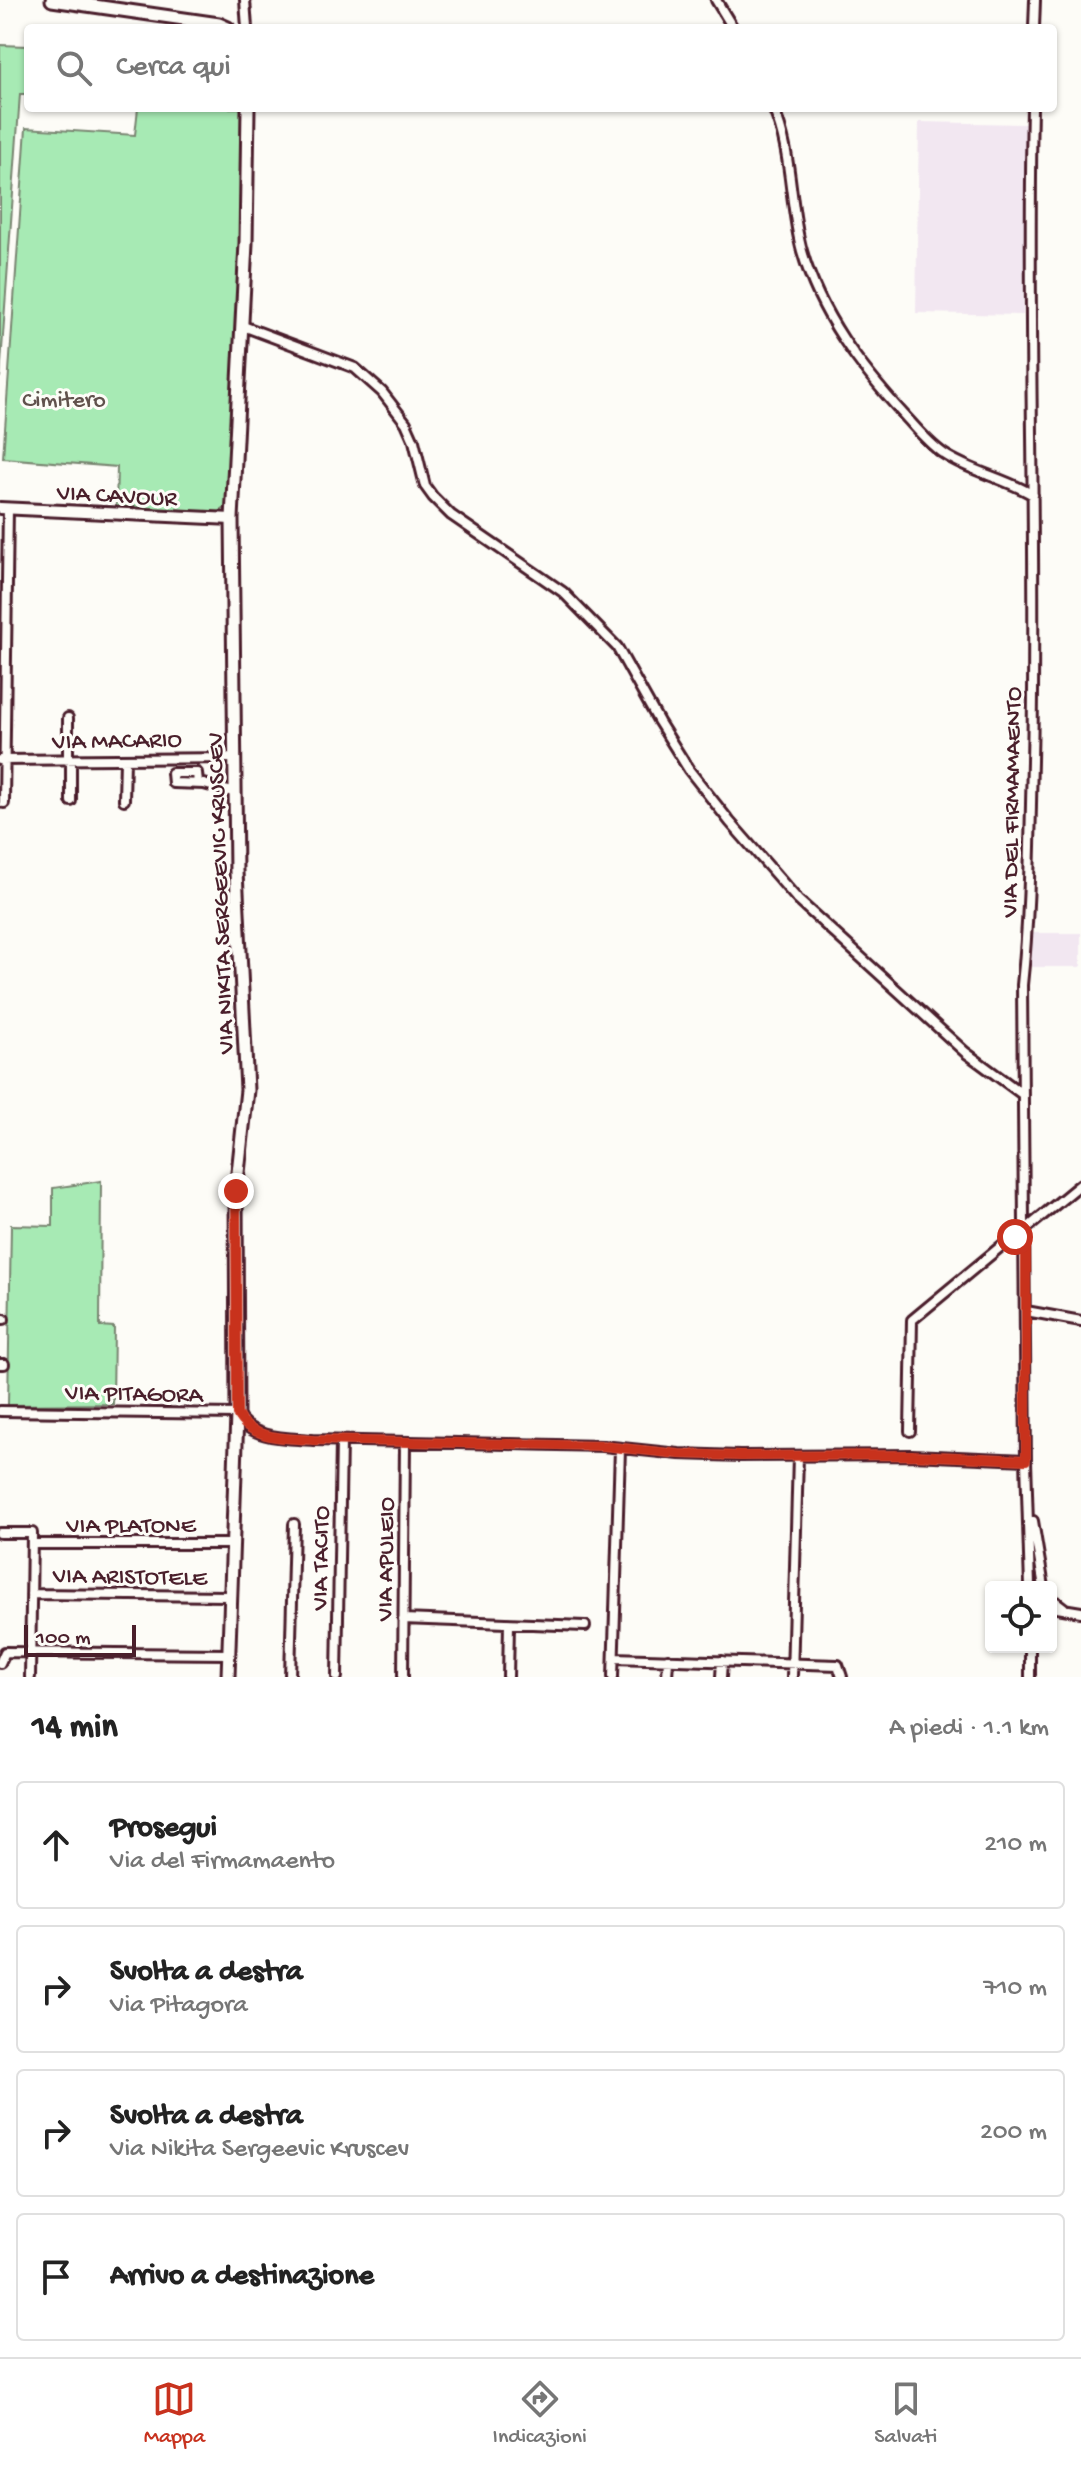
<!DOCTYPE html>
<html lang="it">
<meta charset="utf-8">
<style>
body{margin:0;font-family:"Gochi Hand",sans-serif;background:#f6f6f6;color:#222}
.controls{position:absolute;right:24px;bottom:24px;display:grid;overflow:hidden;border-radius:8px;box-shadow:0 2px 6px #0004}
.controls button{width:72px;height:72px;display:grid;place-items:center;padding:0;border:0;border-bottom:2px solid #e0e0e0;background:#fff;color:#222;font:40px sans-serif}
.scale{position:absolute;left:24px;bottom:20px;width:112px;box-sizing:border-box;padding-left:8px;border:4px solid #4a1f2b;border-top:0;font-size:22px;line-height:28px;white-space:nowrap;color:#4a1f2b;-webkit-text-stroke:6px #fdfcf7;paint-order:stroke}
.stop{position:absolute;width:24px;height:24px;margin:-18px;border:6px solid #c8321e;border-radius:50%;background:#fff}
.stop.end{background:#c8321e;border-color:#fff;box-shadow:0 2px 8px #0008}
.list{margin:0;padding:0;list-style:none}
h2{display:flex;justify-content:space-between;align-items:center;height:104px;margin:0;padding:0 32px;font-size:34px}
h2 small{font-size:26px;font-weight:400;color:#767676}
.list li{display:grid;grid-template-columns:52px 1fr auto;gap:24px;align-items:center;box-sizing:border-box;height:128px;margin:0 16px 16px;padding:0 16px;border:2px solid #e0e0e0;border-radius:8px}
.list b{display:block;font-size:30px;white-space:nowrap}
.list p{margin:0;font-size:26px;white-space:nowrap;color:#767676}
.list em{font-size:26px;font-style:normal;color:#767676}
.icon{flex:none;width:44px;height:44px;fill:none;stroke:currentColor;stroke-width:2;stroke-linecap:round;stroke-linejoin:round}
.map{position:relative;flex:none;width:1081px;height:1677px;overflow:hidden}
.search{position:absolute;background:#fff;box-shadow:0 2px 6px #0004;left:24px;right:24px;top:24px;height:88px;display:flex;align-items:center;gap:20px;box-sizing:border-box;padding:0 28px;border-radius:8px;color:#767676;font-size:30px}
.sheet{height:680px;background:#fff}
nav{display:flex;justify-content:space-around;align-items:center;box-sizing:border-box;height:112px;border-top:2px solid #e0e0e0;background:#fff;font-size:22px;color:#767676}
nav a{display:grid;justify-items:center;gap:4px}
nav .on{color:#c8321e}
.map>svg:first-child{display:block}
.built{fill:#f2e7f1}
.green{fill:#a7eab4;stroke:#788470;stroke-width:2}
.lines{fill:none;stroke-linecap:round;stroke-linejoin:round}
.minor-casing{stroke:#4a1f2b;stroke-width:14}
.tertiary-casing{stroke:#4a1f2b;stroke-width:16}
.secondary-casing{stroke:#4a1f2b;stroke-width:17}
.minor{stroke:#fdfcf7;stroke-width:8}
.tertiary{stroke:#fdfcf7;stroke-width:10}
.secondary{stroke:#fdfcf7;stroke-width:11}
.route{stroke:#c8321e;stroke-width:10}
.labels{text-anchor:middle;stroke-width:6;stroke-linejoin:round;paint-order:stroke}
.park-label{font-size:24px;fill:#61524d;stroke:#fdfcf7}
.street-label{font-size:24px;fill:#4a1f2b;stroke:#fdfcf7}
</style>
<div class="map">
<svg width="1081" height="1677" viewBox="0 0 1081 1677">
<rect width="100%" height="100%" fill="#fdfcf7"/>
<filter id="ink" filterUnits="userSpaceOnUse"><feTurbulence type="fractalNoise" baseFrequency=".0125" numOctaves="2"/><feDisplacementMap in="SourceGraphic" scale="16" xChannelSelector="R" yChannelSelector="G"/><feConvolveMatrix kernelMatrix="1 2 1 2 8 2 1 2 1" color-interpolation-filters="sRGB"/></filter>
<g filter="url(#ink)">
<!-- built -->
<path class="built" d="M 919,122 L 1026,124 L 1023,315 L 916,313 Z
M 1031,933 L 1081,933 L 1081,967 L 1031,967 Z"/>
<!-- green -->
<path class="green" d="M 0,45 L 28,46 L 28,94 L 20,94 L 0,378 Z
M 138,108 L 244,108 L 238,325 L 228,506 L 219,512 L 116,509 L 117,467 L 3,458 L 26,128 L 135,135 Z
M 101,1181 L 100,1326 L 114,1327 L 113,1404 L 8,1405 L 11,1225 L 53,1226 L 53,1188 Z"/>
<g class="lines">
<defs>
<path id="minor" d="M 245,0 L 247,28
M 716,0 L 733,28
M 1034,28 L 1035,0
M 773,108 C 793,153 789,205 802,251 C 820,315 861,368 905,416 C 917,429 929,444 944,454 C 971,472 1005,478 1033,495
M 243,326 L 355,368 L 382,392 L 406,423 L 414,441 L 425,486 L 433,497 L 451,515 L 563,592 L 617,647 L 659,722 L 689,770 L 730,822 L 798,900 L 965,1052 L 1022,1094
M 0,760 L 235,758
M 68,761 L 68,718
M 198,783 L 197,773 L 172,773 L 173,783 L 204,784 L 236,793
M 124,800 L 125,760
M 71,801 L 71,761
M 4,803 L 8,508
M 1026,1229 L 1081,1184
M 1026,1311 L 1081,1321
M 0,1319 L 4,1319
M 0,1364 L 4,1364
M 0,1411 L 237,1414 C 250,1440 288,1438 313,1440 L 603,1446 L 679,1454 L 740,1456 L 912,1455 L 1026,1460
M 910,1431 L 912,1320 L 1005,1243 L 1015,1237 L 1026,1237
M 1033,1521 L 1044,1587
M 0,1533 L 32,1533 L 30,1677
M 32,1544 L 231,1544
M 1030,1587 L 1026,1460 L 1022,985 C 1030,911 1030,836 1032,761 C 1037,544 1027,326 1032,108
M 31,1594 L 229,1596
M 1051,1598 L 1064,1608
M 1051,1607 L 1081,1612
M 403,1619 L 585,1626
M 614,1658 L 838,1665 L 842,1677
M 0,1663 L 5,1652 L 228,1654
M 290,1677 L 294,1524
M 337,1677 L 341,1441
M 403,1677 L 405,1442
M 508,1677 L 509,1624
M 613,1677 L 620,1448
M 667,1677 L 668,1659
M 721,1677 L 722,1661
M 792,1677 L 798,1456
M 1030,1677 L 1030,1647"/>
<path id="tertiary" d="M 0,508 L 232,519"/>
<path id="secondary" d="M 52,0 L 219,24 L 228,28
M 228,1677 L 237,1414 L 236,1191 L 247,1090 L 236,872 L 232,519 L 246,243 L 248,108"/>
</defs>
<!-- minor casing -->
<use href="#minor" class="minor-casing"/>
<!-- tertiary casing -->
<use href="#tertiary" class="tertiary-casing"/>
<!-- secondary casing -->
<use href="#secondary" class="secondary-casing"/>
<!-- minor -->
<use href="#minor" class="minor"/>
<!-- tertiary -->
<use href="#tertiary" class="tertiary"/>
<!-- secondary -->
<use href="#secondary" class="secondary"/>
</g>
</g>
<g class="lines" filter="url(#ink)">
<!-- route -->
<path class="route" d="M 236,1191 L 237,1414 C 250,1440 288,1438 313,1440 L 603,1446 L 679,1454 L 740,1456 L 912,1455 L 1026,1460 L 1026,1237 L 1015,1237"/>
</g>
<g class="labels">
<!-- park labels -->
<g class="park-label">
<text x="64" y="406">Cimitero</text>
</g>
<!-- street labels -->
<g class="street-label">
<text transform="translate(117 494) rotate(3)" y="8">VIA CAVOUR</text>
<text transform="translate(117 739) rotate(-1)" y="8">VIA MACARIO</text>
<text transform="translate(1010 802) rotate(-89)" y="8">VIA DEL FIRMAMAENTO</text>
<text transform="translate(219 893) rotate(-92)" y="8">VIA NIKITA SERGEEVIC KRUSCEV</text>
<text transform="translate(134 1392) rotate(1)" y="8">VIA PITAGORA</text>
<text x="131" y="1532">VIA PLATONE</text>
<text transform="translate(319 1558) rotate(-89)" y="8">VIA TACITO</text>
<text transform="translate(384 1559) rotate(-89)" y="8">VIA APULEIO</text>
<text transform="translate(130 1575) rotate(1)" y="8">VIA ARISTOTELE</text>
</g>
</g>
</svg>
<div class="controls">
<button><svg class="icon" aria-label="locate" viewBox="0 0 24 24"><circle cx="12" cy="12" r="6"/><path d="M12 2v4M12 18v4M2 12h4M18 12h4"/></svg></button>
</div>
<div class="scale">100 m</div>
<div class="stop" style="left:1015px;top:1237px"></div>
<div class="stop end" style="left:236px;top:1191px"></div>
<div class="search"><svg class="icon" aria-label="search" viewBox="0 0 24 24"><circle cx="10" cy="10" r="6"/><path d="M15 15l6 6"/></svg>Cerca qui</div>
</div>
<section class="sheet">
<h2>14 min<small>A piedi · 1.1 km</small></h2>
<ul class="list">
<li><svg class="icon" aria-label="ahead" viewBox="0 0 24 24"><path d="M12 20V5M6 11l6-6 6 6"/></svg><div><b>Prosegui</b><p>Via del Firmamaento</p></div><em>210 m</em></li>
<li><svg class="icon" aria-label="right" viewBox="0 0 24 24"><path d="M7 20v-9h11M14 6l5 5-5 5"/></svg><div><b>Svolta a destra</b><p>Via Pitagora</p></div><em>710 m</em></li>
<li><svg class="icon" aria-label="right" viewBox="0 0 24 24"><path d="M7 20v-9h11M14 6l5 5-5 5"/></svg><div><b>Svolta a destra</b><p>Via Nikita Sergeevic Kruscev</p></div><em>200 m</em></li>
<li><svg class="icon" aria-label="arrive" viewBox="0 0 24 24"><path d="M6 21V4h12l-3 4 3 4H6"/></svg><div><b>Arrivo a destinazione</b></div></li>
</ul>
</section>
<nav>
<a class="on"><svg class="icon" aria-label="map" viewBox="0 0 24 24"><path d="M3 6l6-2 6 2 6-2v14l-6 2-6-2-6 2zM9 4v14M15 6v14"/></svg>Mappa</a>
<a><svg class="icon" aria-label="directions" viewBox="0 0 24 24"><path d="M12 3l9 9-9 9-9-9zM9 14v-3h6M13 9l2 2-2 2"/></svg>Indicazioni</a>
<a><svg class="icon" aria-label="saved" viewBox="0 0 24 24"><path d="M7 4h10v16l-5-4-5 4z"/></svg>Salvati</a>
</nav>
